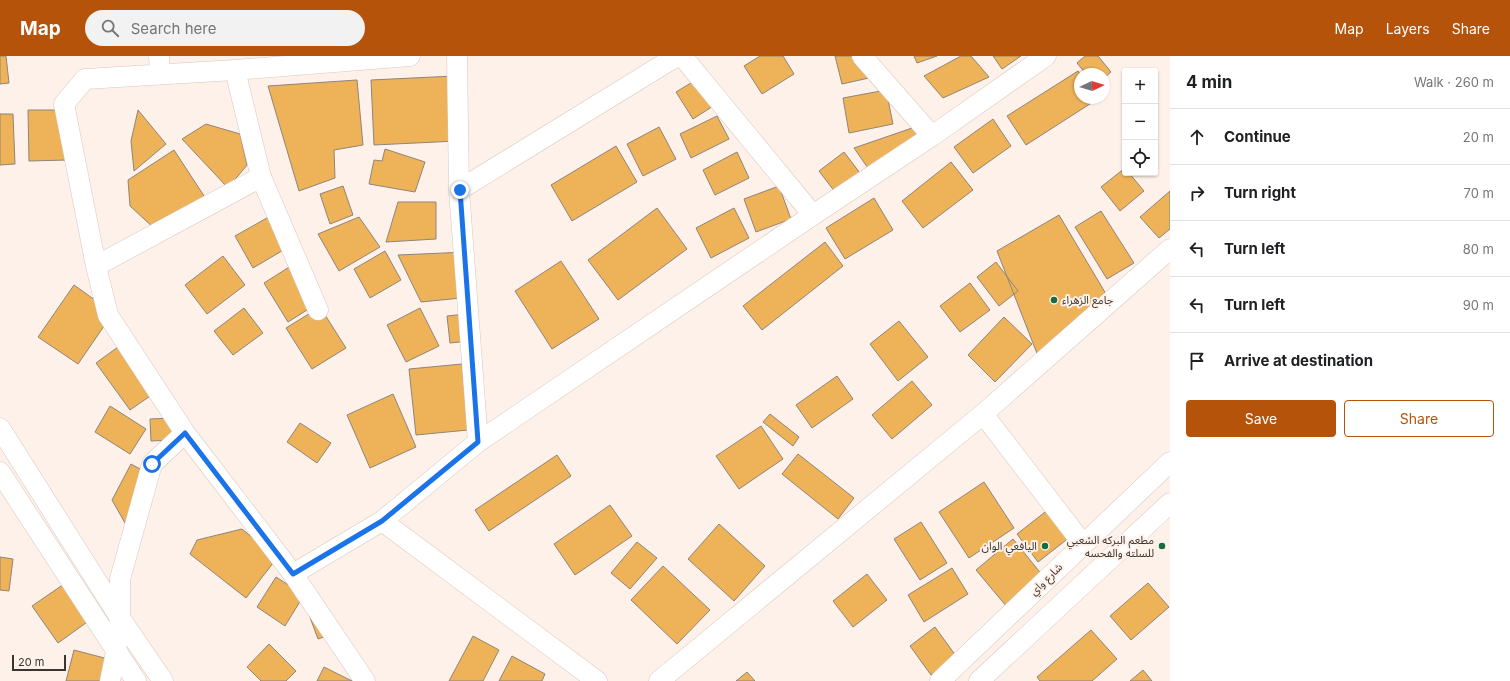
<!DOCTYPE html>
<meta charset="utf-8">
<style>
body{margin:0;font-family:Inter,"Noto Sans Arabic",sans-serif;background:#f2f2f2;color:#202124}
.controls{position:absolute;right:12px;top:12px;display:grid;overflow:hidden;border-radius:4px;box-shadow:0 1px 3px #0004}
.controls button{width:36px;height:36px;display:grid;place-items:center;padding:0;border:0;border-bottom:1px solid #e0e0e0;background:#fff;color:#202124;font:20px sans-serif}
.compass{position:absolute;left:1074px;top:12px;width:36px;height:36px;border-radius:50%;background:#fff;box-shadow:0 1px 3px #0004;rotate:86deg}
.scale{position:absolute;left:12px;bottom:10px;width:54px;box-sizing:border-box;padding-left:4px;border:2px solid #3b3531;border-top:0;font-size:11px;line-height:14px;white-space:nowrap;color:#3b3531;-webkit-text-stroke:3px #fef1e9;paint-order:stroke}
.stop{position:absolute;width:12px;height:12px;margin:-9px;border:3px solid #1a73e8;border-radius:50%;background:#fff}
.stop.end{background:#1a73e8;border-color:#fff;box-shadow:0 1px 4px #0008}
.list{margin:0;padding:0;list-style:none}
h2{display:flex;justify-content:space-between;align-items:center;height:52px;margin:0;padding:0 16px;font-size:17px}
h2 small{font-size:13px;font-weight:400;color:#757577}
.list li{display:grid;grid-template-columns:26px 1fr auto;gap:12px;align-items:center;box-sizing:border-box;height:56px;padding:0 16px;border-top:1px solid #e0e0e0}
.list b{display:block;font-size:15px;white-space:nowrap}
.list em{font-size:13px;font-style:normal;color:#757577}
.actions{display:flex;gap:8px;padding:12px 16px}
.actions a{flex:1;padding:9px 0;border:1px solid #b45309;border-radius:4px;text-align:center;font-size:14px;color:#b45309}
.actions .main{background:#b45309;color:#fff}
.icon{flex:none;width:22px;height:22px;fill:none;stroke:currentColor;stroke-width:2;stroke-linecap:round;stroke-linejoin:round}
.map{position:relative;flex:none;width:1170px;height:625px;overflow:hidden}
header{display:flex;align-items:center;gap:24px;box-sizing:border-box;height:56px;padding:0 20px;background:#b45309;color:#fff}
header strong{font-size:19px}
nav{display:flex;gap:22px;margin-inline-start:auto;font-size:14px}
.search{width:280px;height:36px;background:#f2f2f2;display:flex;align-items:center;gap:10px;box-sizing:border-box;padding:0 14px;border-radius:22px;color:#757577;font-size:15px}
main{display:flex}
aside{flex:1;background:#fff}
.map>svg:first-child{display:block}
.building{fill:#eeb259;stroke:#8f8578}
.lines{fill:none;stroke-linecap:round;stroke-linejoin:round}
.minor-casing{stroke:#d7c7bd;stroke-width:21}
.minor{stroke:#fff;stroke-width:20}
.route{stroke:#1a73e8;stroke-width:5}
.poi-dot{fill:#166c3f;stroke:#fef1e9;stroke-width:1.5}
.labels{text-anchor:middle;stroke-width:4;stroke-linejoin:round;paint-order:stroke}
.poi-label{font-size:11px;fill:#3b3531;stroke:#fef1e9;text-anchor:end}
.street-label{font-size:11px;fill:#3b3531;stroke:#fef1e9}
</style>
<header>
<strong>Map</strong>
<div class="search"><svg class="icon" aria-label="search" viewBox="0 0 24 24"><circle cx="10" cy="10" r="6"/><path d="M15 15l6 6"/></svg>Search here</div>
<nav><a>Map</a><a>Layers</a><a>Share</a></nav>
</header>
<main>
<div class="map">
<svg width="1170" height="625" viewBox="0 0 1170 625">
<rect width="100%" height="100%" fill="#fef1e9"/>
<!-- building -->
<path class="building" d="M 0,0 L 6,0 L 9,27 L 0,28 Z
M 760,0 L 783,0 L 794,18 L 762,38 L 744,10 Z
M 835,0 L 864,0 L 869,22 L 842,28 Z
M 914,0 L 937,0 L 917,7 Z
M 961,0 L 971,0 L 989,21 L 943,42 L 924,20 Z
M 993,0 L 1021,0 L 1002,13 Z
M 1085,0 L 1098,0 L 1111,16 L 1104,22 L 1104,18 L 1086,18 L 1077,7 Z
M 1078,15 L 1080,18 L 1080,42 L 1095,42 L 1096,44 L 1026,89 L 1007,60 Z
M 704,19 L 721,45 L 693,63 L 676,36 Z
M 454,20 L 457,85 L 374,89 L 371,24 Z
M 357,24 L 363,89 L 334,94 L 335,122 L 299,135 L 268,30 Z
M 886,34 L 893,68 L 849,77 L 843,42 Z
M 28,54 L 67,54 L 68,104 L 29,105 Z
M 138,54 L 166,88 L 134,115 L 131,85 Z
M 0,58 L 13,58 L 15,108 L 0,109 Z
M 717,60 L 729,83 L 691,102 L 680,78 Z
M 993,63 L 1011,90 L 973,117 L 954,91 Z
M 206,68 L 240,78 L 247,109 L 228,132 L 182,83 Z
M 659,71 L 676,103 L 643,120 L 627,88 Z
M 915,71 L 920,82 L 870,115 L 854,92 Z
M 616,90 L 637,126 L 572,165 L 551,129 Z
M 385,93 L 425,106 L 415,136 L 369,128 L 374,104 L 382,105 Z
M 174,94 L 208,146 L 156,174 L 130,150 L 128,124 Z
M 737,96 L 749,122 L 715,139 L 703,114 Z
M 844,96 L 863,121 L 838,140 L 819,115 Z
M 951,106 L 973,134 L 923,172 L 902,145 Z
M 1125,112 L 1125,117 L 1129,117 L 1144,135 L 1120,155 L 1101,131 Z
M 343,130 L 353,159 L 330,168 L 320,138 Z
M 779,130 L 791,163 L 756,176 L 744,143 Z
M 1170,135 L 1170,173 L 1159,182 L 1140,161 Z
M 874,142 L 893,174 L 845,203 L 826,172 Z
M 398,146 L 436,146 L 436,183 L 386,186 Z
M 657,152 L 687,193 L 618,244 L 588,204 Z
M 734,152 L 749,182 L 711,202 L 696,172 Z
M 1101,155 L 1134,207 L 1107,223 L 1075,171 Z
M 274,158 L 292,189 L 253,212 L 235,180 Z
M 1059,159 L 1109,243 L 1038,300 L 997,195 Z
M 359,161 L 380,191 L 339,215 L 318,178 Z
M 825,186 L 843,210 L 762,274 L 743,250 Z
M 385,195 L 401,224 L 370,242 L 354,213 Z
M 467,196 L 471,241 L 421,246 L 398,199 Z
M 223,200 L 245,229 L 207,258 L 185,229 Z
M 561,205 L 599,263 L 552,293 L 515,235 Z
M 996,206 L 1018,235 L 999,250 L 977,221 Z
M 294,208 L 318,247 L 288,266 L 264,227 Z
M 970,227 L 990,254 L 960,276 L 940,250 Z
M 74,229 L 113,257 L 78,308 L 38,281 Z
M 320,251 L 346,292 L 312,313 L 286,272 Z
M 244,252 L 263,277 L 233,299 L 214,275 Z
M 420,252 L 439,290 L 406,306 L 387,269 Z
M 475,257 L 478,284 L 450,287 L 447,260 Z
M 1004,261 L 1032,288 L 995,326 L 968,299 Z
M 899,265 L 928,301 L 898,325 L 870,288 Z
M 122,288 L 156,336 L 130,354 L 96,307 Z
M 462,308 L 468,374 L 416,379 L 409,313 Z
M 837,320 L 853,343 L 812,372 L 796,349 Z
M 912,325 L 932,349 L 892,383 L 872,359 Z
M 393,338 L 416,391 L 370,412 L 347,359 Z
M 110,350 L 146,373 L 130,398 L 95,376 Z
M 770,358 L 799,381 L 793,390 L 763,366 Z
M 173,362 L 174,384 L 151,385 L 150,363 Z
M 300,367 L 331,387 L 317,407 L 287,386 Z
M 761,370 L 783,403 L 739,433 L 716,400 Z
M 798,398 L 854,442 L 838,463 L 782,418 Z
M 557,399 L 571,420 L 489,475 L 475,454 Z
M 131,408 L 155,421 L 129,474 L 112,444 Z
M 984,426 L 1014,472 L 969,502 L 939,456 Z
M 610,449 L 632,480 L 575,519 L 554,488 Z
M 1049,453 L 1070,481 L 1038,506 L 1017,478 Z
M 921,466 L 947,507 L 920,524 L 894,483 Z
M 719,468 L 765,510 L 734,545 L 688,503 Z
M 242,473 L 277,502 L 246,542 L 190,498 L 197,484 Z
M 1013,483 L 1043,520 L 1007,551 L 976,514 Z
M 637,486 L 657,502 L 630,533 L 611,517 Z
M 0,501 L 13,503 L 9,535 L 0,534 Z
M 663,510 L 710,554 L 677,588 L 631,544 Z
M 952,512 L 968,538 L 924,566 L 908,539 Z
M 867,518 L 887,544 L 853,571 L 833,545 Z
M 276,521 L 304,539 L 285,570 L 257,551 Z
M 1148,527 L 1169,551 L 1131,584 L 1110,560 Z
M 64,528 L 90,564 L 58,587 L 32,550 Z
M 308,556 L 332,578 L 318,583 Z
M 935,571 L 956,600 L 931,619 L 910,590 Z
M 1091,574 L 1117,603 L 1092,625 L 1040,625 L 1037,621 Z
M 473,580 L 499,594 L 483,625 L 449,625 Z
M 269,588 L 296,615 L 286,625 L 261,625 L 247,611 Z
M 74,594 L 112,604 L 107,625 L 66,625 Z
M 512,600 L 545,618 L 542,625 L 499,625 Z
M 324,611 L 352,625 L 317,625 Z
M 1143,614 L 1152,625 L 1130,625 Z
M 747,616 L 755,625 L 736,625 Z"/>
<g class="lines">
<defs>
<path id="minor" d="M 159,0 L 160,18
M 457,0 L 459,134 L 478,386
M 682,0 L 813,159
M 862,0 L 932,80
M 235,14 L 261,121 L 318,254
M 459,134 L 677,0
M 96,210 L 261,121
M 983,358 L 1083,488
M 0,372 L 120,562 L 163,625
M 0,416 L 136,625
M 382,465 L 597,625
M 293,518 L 382,465 L 478,386 L 813,159 L 932,80 L 1046,0
M 110,625 L 116,596 L 120,562 L 120,523 L 152,408 L 185,377
M 365,625 L 293,518 L 185,377 L 108,259 L 96,210 L 64,48 L 85,23 L 235,14 L 410,0
M 659,625 L 983,358 L 1170,193
M 940,625 L 1170,406
M 979,625 L 1170,447"/>
</defs>
<!-- minor casing -->
<use href="#minor" class="minor-casing"/>
<!-- minor -->
<use href="#minor" class="minor"/>
</g>
<g class="lines">
<!-- route -->
<path class="route" d="M 152,408 L 185,377 L 293,518 L 382,465 L 478,386 L 460,134"/>
</g>
<!-- markers -->
<g class="poi-dot">
<circle cx="1054" cy="244" r="4"/>
<circle cx="1045" cy="490" r="4"/>
<circle cx="1162" cy="490" r="4"/>
</g>
<g class="labels">
<!-- poi labels -->
<g class="poi-label">
<text x="1062" y="248" text-anchor="start">جامع الزهراء</text>
<text x="1154" y="488">مطعم البركه الشعبي<tspan x="1154" dy="13">للسلته والفحسه</tspan></text>
<text x="1037" y="494">اليافعي الوان</text>
</g>
<!-- street labels -->
<g class="street-label">
<text transform="translate(1046 523) rotate(-44)" y="4">شارع واي</text>
</g>
</g>
</svg>
<div class="controls">
<button>+</button>
<button>−</button>
<button><svg class="icon" aria-label="locate" viewBox="0 0 24 24"><circle cx="12" cy="12" r="6"/><path d="M12 2v4M12 18v4M2 12h4M18 12h4"/></svg></button>
</div>
<svg class="compass" viewBox="-18 -18 36 36"><path d="M0-13l5 13h-10z" fill="#e53935"/><path d="M0 13l5-13h-10z" fill="#757577"/></svg>
<div class="scale">20 m</div>
<div class="stop" style="left:152px;top:408px"></div>
<div class="stop end" style="left:460px;top:134px"></div>
</div>
<aside>
<h2>4 min<small>Walk · 260 m</small></h2>
<ul class="list">
<li><svg class="icon" aria-label="ahead" viewBox="0 0 24 24"><path d="M12 20V5M6 11l6-6 6 6"/></svg><div><b>Continue</b></div><em>20 m</em></li>
<li><svg class="icon" aria-label="right" viewBox="0 0 24 24"><path d="M7 20v-9h11M14 6l5 5-5 5"/></svg><div><b>Turn right</b></div><em>70 m</em></li>
<li><svg class="icon" aria-label="left" viewBox="0 0 24 24"><path d="M17 20v-9H6M10 6l-5 5 5 5"/></svg><div><b>Turn left</b></div><em>80 m</em></li>
<li><svg class="icon" aria-label="left" viewBox="0 0 24 24"><path d="M17 20v-9H6M10 6l-5 5 5 5"/></svg><div><b>Turn left</b></div><em>90 m</em></li>
<li><svg class="icon" aria-label="arrive" viewBox="0 0 24 24"><path d="M6 21V4h12l-3 4 3 4H6"/></svg><div><b>Arrive at destination</b></div></li>
</ul>
<div class="actions"><a class="main">Save</a><a>Share</a></div>
</aside>
</main>
